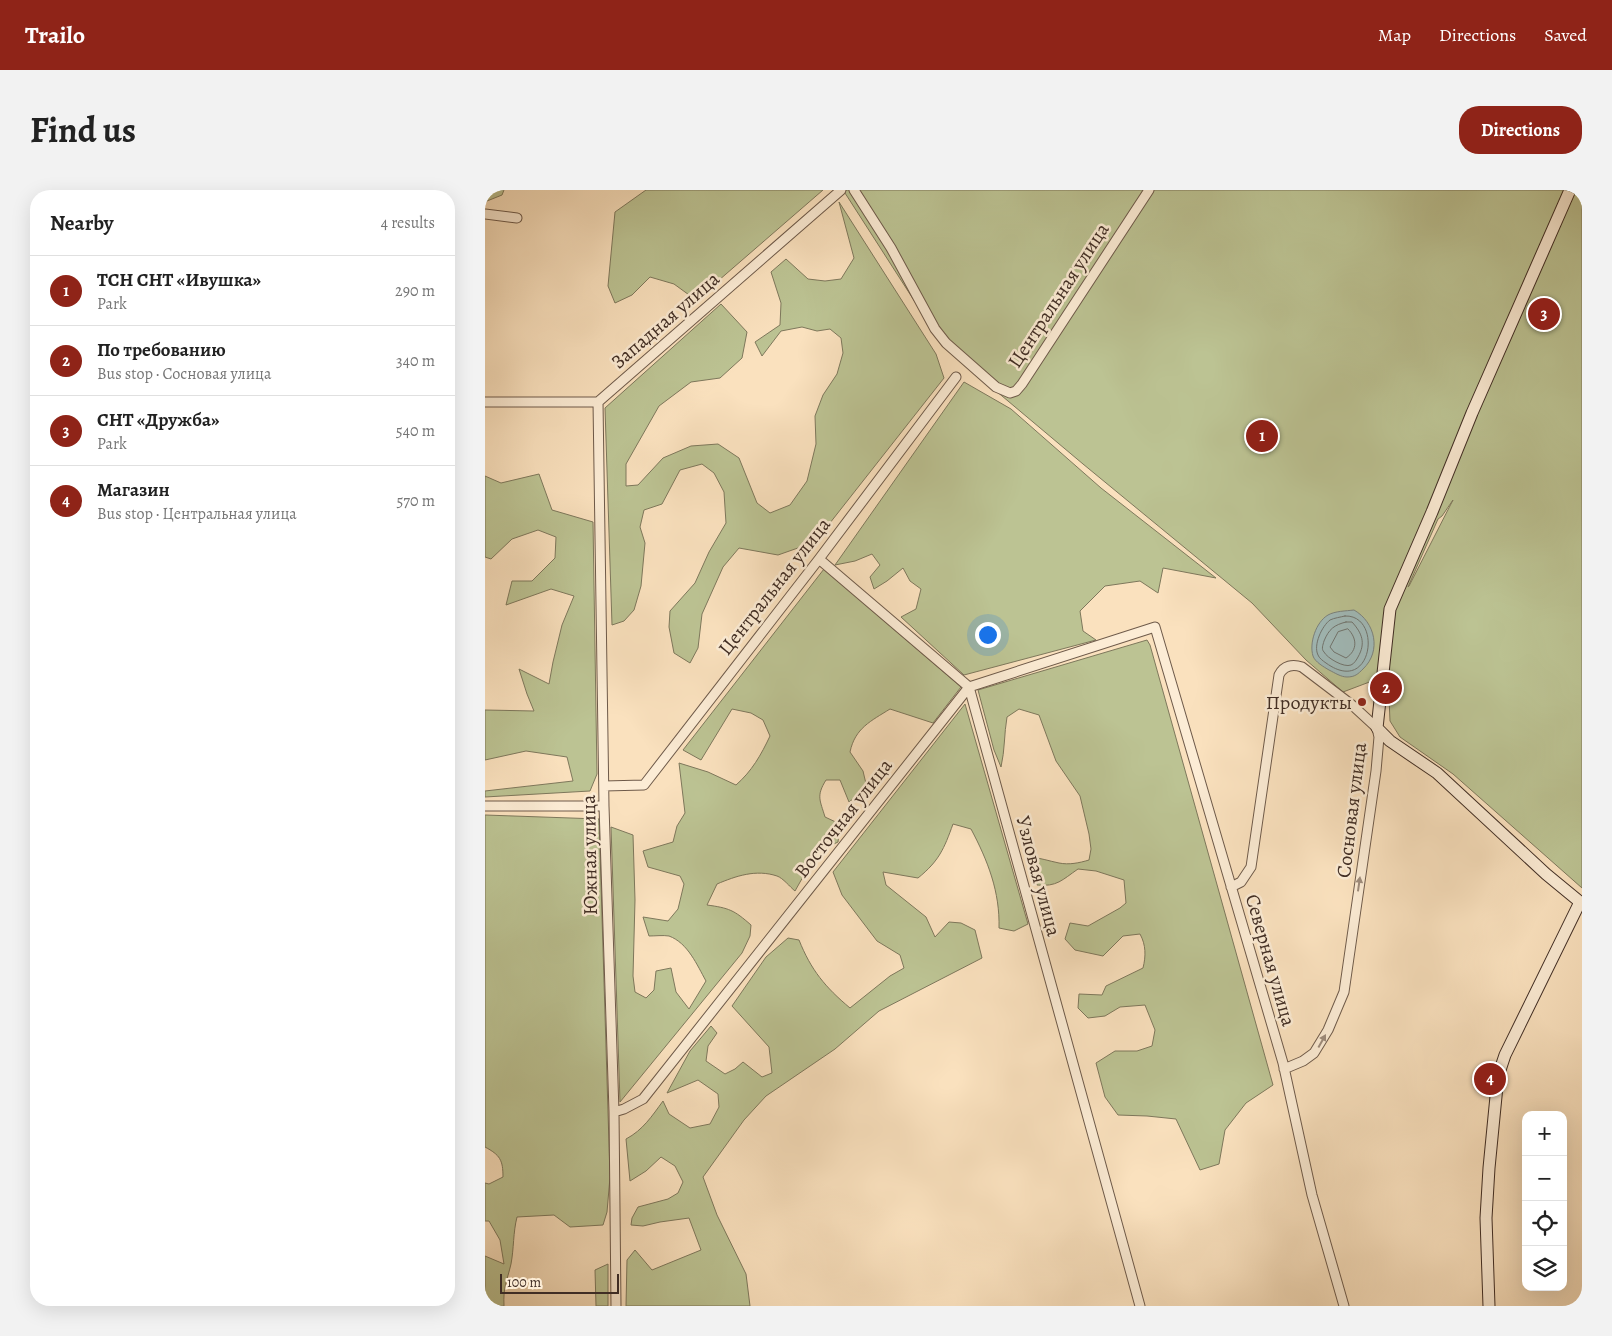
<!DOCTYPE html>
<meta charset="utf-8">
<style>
body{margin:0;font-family:Alegreya,serif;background:#f2f2f2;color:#222}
.controls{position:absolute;right:15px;bottom:15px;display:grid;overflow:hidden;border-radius:10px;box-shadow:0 5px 20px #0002}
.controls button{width:45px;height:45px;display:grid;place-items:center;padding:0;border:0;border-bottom:1px solid #e0e0e0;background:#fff;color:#222;font:25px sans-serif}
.scale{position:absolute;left:15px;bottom:12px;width:119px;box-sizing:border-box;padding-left:5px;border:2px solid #402d24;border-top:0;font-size:14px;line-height:18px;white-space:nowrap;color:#402d24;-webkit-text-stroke:4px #fcecd5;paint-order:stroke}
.you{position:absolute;left:502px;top:444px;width:18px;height:18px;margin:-12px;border:4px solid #fff;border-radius:50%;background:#1a73e8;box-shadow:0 0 0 8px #1a73e833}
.badge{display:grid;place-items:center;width:32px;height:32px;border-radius:50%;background:#8f2418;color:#fff;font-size:16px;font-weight:700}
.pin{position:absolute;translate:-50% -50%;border:2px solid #fff;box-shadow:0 1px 5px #0006}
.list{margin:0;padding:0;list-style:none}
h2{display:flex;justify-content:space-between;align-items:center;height:65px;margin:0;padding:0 20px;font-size:21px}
h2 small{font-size:16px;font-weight:400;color:#767676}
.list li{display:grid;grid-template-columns:32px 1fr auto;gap:15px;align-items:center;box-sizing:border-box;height:70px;padding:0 20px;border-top:1px solid #e0e0e0}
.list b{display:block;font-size:19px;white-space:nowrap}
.list p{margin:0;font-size:16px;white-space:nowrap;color:#767676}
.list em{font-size:16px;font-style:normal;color:#767676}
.icon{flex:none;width:28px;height:28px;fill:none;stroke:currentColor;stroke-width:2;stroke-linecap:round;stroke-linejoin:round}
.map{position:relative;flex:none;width:1097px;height:1116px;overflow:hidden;border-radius:20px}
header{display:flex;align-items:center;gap:30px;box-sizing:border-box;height:70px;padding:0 25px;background:#8f2418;color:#fff}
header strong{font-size:24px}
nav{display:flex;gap:28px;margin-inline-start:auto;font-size:18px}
.intro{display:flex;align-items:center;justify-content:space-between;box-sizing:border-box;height:120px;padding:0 30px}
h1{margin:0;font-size:35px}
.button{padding:12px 22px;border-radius:20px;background:#8f2418;color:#fff;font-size:18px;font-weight:700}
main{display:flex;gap:30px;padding:0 30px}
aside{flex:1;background:#fff;border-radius:20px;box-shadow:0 5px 20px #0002}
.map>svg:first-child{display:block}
.green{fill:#bcc393;stroke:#7e785c;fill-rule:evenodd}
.water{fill:#a1bbba;stroke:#7a827e}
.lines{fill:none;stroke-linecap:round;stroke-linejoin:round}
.shore{stroke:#70746f;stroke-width:1}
.street-casing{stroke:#6e5a4a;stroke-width:11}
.secondary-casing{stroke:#402d24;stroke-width:13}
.street{stroke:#fcecd5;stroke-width:9}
.secondary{stroke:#fcecd5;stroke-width:11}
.oneway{fill:#9e8c7c}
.poi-dot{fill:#8f2418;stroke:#fcecd5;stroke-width:2}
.labels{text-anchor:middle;stroke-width:5;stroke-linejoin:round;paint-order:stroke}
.street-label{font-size:20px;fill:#402d24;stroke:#fcecd5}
.poi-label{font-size:20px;fill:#402d24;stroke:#fcecd5;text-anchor:end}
</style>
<header>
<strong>Trailo</strong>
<nav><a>Map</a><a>Directions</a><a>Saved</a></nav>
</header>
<div class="intro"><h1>Find us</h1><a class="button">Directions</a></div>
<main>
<aside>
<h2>Nearby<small>4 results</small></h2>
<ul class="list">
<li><span class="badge">1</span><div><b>ТСН СНТ «Ивушка»</b><p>Park</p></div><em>290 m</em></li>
<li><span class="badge">2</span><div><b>По требованию</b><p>Bus stop · Сосновая улица</p></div><em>340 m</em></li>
<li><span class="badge">3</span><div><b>СНТ «Дружба»</b><p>Park</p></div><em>540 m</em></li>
<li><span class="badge">4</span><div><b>Магазин</b><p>Bus stop · Центральная улица</p></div><em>570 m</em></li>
</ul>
</aside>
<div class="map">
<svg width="1097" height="1116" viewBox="0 0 1097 1116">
<rect width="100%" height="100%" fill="#fae1be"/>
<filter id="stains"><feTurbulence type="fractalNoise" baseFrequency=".004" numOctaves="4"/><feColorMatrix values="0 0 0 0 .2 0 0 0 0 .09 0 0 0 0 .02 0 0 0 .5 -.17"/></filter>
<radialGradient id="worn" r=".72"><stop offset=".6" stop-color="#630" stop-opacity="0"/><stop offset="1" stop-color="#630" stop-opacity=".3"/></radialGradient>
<!-- green -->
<path class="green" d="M 0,0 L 19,0 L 17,5 L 2,11 L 0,11 Z
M 161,0 L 338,0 L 211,110 L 189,94 L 165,87 L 147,105 L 130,113 L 123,96 L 130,22 Z
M 361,0 L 1097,0 L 1097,698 L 968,584 L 915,547 L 905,531 L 903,485 L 858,502 L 821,470 L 767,413 L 598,274 L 467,164 L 450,143 L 360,3 ZM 968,310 L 924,396 L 923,397 L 953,329 L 957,326 Z
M 354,12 L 451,164 L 459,188 L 330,352 L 293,365 L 254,358 L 238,377 L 217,424 L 213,458 L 205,473 L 189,463 L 184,437 L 185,421 L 210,393 L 224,362 L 241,333 L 239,302 L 229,283 L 217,274 L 195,280 L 177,314 L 159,320 L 155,337 L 160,353 L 156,396 L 149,420 L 139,431 L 127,435 L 120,218 L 236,114 L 262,142 L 257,168 L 235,188 L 206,192 L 174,216 L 141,274 L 141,296 L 153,295 L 178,268 L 206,256 L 233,254 L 254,268 L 272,313 L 285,323 L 305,315 L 322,291 L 331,254 L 330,226 L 338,205 L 352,184 L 358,163 L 356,148 L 345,139 L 332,141 L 317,137 L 296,141 L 277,166 L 270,152 L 295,135 L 296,113 L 286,82 L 301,69 L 323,89 L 340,91 L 356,89 L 369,68 Z
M 479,192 L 526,219 L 616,298 L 731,388 L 678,378 L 673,403 L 655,391 L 620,396 L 595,421 L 598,441 L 611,450 L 479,485 L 416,427 L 431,419 L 436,399 L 425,391 L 418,378 L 402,391 L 389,399 L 385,387 L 395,375 L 387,364 L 370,371 L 350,375 Z
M 54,284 L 67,320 L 108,332 L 112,584 L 105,601 L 0,607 L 0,601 L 88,591 L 82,567 L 41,561 L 0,570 L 0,520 L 49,521 L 42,504 L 34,479 L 64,494 L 68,472 L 77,435 L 89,406 L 66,399 L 21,415 L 27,391 L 47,391 L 70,368 L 71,347 L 53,340 L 27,349 L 6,369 L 0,367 L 0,286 L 16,293 Z
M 339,379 L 476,497 L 448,533 L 405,519 C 386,531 370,538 365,562 L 378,581 L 382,598 L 364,612 L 355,590 L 341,590 C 331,606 335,610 340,627 L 355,634 L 353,652 L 332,662 L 310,701 C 305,697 298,688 292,686 C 271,679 251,686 232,694 L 222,715 C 244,718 249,720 266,735 L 265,746 L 257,763 L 135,912 L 126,637 L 148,645 L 150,710 L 148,786 L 150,802 L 161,808 L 169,800 L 171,781 L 186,778 L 191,802 L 204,819 L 221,791 C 212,775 203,753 184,746 C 178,745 170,746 164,746 L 158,727 L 183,731 L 193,719 L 199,694 L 195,686 L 163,677 L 158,661 L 188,652 L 192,636 L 200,623 L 194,573 L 223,582 L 251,595 C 267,581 276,565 285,546 L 278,530 L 266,523 L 247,519 L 216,570 L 198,560 Z
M 662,450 L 665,455 L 788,895 L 761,913 L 740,940 L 734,974 L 715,980 L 691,929 L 662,926 L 633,925 L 620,907 L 611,873 L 630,861 L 652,861 L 667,856 L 670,840 L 660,815 L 635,817 L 620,826 L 603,828 L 593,818 L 594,804 L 617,805 L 621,796 L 658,778 C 661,766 661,755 655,744 L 638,746 L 618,766 L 590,760 L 580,749 L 585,733 L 603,736 L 635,718 L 641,713 L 639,690 L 611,681 L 593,679 C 577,690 572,697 552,695 L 546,681 L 545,667 C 556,668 564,671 574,673 C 584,675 594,673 604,670 L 606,659 L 604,644 L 595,606 L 571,571 L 554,525 L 534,519 L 522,527 C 519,544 520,560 516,577 L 509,560 L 493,500 Z
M 480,514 L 543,734 L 529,741 L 514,738 C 515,702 503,671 486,639 L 468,634 C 459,659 454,671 433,688 L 398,682 L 401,695 L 441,727 L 450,747 L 464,732 L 476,733 L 490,740 L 497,768 L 394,821 L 350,859 L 281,906 L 259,930 L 218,987 L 232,1025 L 261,1084 L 265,1116 L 141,1116 L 142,1070 L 150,1060 L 167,1080 L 216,1060 L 204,1028 L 175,1032 L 158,1036 L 146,1035 L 147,1028 L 153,1017 L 183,1009 L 193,1003 L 198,992 L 190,976 L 176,967 L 161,981 L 145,991 L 141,949 C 158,940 167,926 178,911 L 184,924 L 205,938 L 225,934 L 234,917 L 233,904 L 213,890 L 182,903 L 205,861 L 226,836 L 232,843 L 223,856 L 221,871 L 240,884 L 250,879 L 258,872 L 277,887 L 287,883 L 284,857 L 247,816 L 281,767 L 303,748 L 314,750 C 326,780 340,797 365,818 L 405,786 L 419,778 L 415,765 L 392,751 L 357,705 L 348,682 Z
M 0,625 L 114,629 L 125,987 L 122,1022 L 118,1035 L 85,1037 L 69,1025 L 32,1027 C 28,1043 29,1058 26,1074 C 22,1091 18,1097 19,1116 L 4,1116 L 0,1105 L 0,1066 L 19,1074 L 15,1050 L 4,1031 L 0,1031 L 0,993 L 4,994 L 18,987 C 18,970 15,965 0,957 Z
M 123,1074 L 123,1116 L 111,1116 L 110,1080 Z"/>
<!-- water -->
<path class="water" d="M 869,420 C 890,432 897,461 878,479 C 873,484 870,487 862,487 C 856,487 850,483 844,480 C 839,477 830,472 828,466 C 824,453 831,432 843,425 C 850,421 861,421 869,420 Z"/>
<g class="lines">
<!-- shore -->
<path class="shore" d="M 860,426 C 898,424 888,507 841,473 C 838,471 834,468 833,465 C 828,455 837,436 845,430 C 849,428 856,427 860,426 Z
M 861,432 L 867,432 C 877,443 881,453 873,467 C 872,469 869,474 866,475 C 859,478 842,468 839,462 C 836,459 838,455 839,451 C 844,439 849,435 861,432 Z
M 863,439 C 872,448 873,460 861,468 L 849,462 L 845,457 L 853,442 Z"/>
<defs>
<path id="street" d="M 369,0 L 406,58 L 450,139 L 461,153 L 511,197 L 525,203 L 531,201 L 537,194 L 664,0
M 0,24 L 32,28
M 0,212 L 113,212 L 356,0
M 113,212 L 119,616 L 129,922 L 131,1116
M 334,369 L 484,497 L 655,1116
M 119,596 L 159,595 L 334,369 L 471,187
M 0,616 L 119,616
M 746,697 L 756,692 L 766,677 L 794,485 C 799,475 808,474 817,477 L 867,515 L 892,538 L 894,547 L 891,581 L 859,802 L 843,840 L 829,863 L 818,871 L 799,879
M 129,922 L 139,919 L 158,909 L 484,497 L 670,437 L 798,873 L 827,1005 L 859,1116"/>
<path id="secondary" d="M 1004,1116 L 1001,1028 L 1004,978 L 1013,886 L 1020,865 L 1095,712 L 1061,684 L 952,583 L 905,551 L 892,538 L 905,419 L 947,322 L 987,223 L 1085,0"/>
</defs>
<!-- street casing -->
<use href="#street" class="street-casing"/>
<!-- secondary casing -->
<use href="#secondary" class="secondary-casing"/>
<!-- street -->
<use href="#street" class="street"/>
<!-- secondary -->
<use href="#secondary" class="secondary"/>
</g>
<!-- one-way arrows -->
<defs><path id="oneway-solid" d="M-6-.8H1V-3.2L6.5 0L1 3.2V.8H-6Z" transform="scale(1.25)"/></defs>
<g class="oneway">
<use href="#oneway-solid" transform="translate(874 694) rotate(-82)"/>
<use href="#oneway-solid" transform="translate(837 851) rotate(-61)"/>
</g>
<!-- markers -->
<circle class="poi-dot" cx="877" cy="512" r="5"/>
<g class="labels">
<!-- street labels -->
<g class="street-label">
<text transform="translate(573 105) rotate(-57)" y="7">Центральная улица</text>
<text transform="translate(180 130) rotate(-41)" y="7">Западная улица</text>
<text transform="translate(289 396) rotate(-52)" y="7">Центральная улица</text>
<text transform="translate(866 620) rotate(-83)" y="7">Сосновая улица</text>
<text transform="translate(358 628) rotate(-52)" y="7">Восточная улица</text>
<text transform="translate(104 665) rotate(-91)" y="7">Южная улица</text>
<text transform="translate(554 686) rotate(75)" y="7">Узловая улица</text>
<text transform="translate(786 770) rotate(74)" y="7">Северная улица</text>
</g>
<!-- poi labels -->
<g class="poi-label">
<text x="867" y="519">Продукты</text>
</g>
</g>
<rect width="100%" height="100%" filter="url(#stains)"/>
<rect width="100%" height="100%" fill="url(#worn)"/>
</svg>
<div class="controls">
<button>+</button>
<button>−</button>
<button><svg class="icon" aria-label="locate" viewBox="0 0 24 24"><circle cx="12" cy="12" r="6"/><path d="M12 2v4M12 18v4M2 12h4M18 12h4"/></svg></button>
<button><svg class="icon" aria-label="layers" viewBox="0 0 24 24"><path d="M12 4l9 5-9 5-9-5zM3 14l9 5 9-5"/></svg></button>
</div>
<div class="scale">100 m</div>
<div class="you"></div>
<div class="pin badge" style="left:777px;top:246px">1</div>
<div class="pin badge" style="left:901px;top:498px">2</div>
<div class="pin badge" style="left:1059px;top:124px">3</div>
<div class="pin badge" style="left:1005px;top:889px">4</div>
</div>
</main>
